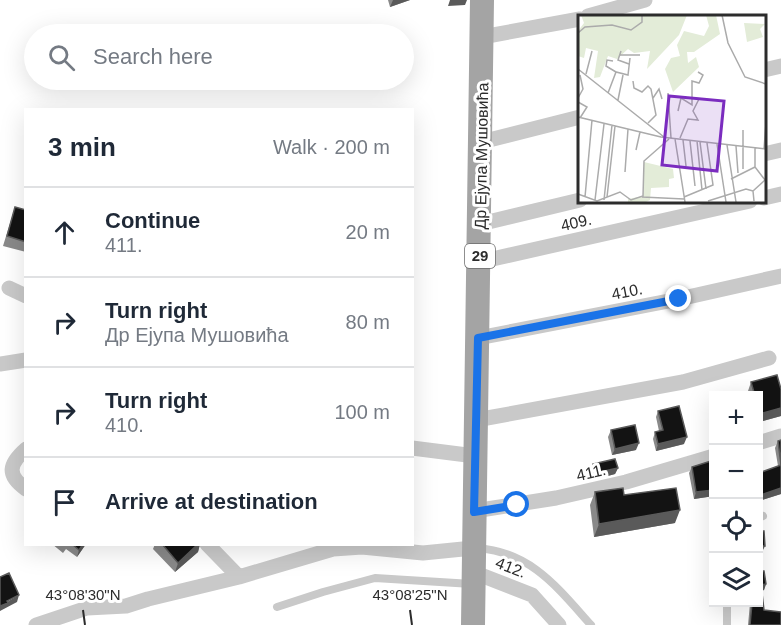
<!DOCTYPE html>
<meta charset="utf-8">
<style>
body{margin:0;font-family:Arial,sans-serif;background:#f2f2f3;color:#1f2937}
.controls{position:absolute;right:18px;bottom:18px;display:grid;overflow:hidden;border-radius:0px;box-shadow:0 6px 24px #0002}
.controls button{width:54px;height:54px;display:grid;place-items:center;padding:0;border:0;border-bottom:2px solid #e0e1e3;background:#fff;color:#1f2937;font:30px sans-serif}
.stop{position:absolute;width:18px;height:18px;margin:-14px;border:4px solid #1a73e8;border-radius:50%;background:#fff}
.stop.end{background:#1a73e8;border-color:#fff;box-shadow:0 2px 6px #0008}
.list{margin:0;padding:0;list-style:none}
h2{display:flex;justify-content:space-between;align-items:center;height:78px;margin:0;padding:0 24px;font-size:26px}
h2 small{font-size:20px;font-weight:400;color:#747a83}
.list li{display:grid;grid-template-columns:39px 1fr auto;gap:18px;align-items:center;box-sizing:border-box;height:90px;padding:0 24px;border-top:2px solid #e0e1e3}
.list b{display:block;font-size:22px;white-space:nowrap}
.list p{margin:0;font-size:20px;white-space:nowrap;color:#747a83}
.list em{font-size:20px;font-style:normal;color:#747a83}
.icon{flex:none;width:33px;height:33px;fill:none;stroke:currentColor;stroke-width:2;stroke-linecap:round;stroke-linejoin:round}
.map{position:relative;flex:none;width:781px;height:625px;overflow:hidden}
.search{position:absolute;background:#fff;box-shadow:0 6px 24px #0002;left:24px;top:24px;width:390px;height:66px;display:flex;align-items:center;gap:15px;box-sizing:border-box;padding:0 21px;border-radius:33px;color:#747a83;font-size:22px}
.panel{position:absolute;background:#fff;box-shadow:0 6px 24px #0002;left:24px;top:108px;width:390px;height:438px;border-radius:0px}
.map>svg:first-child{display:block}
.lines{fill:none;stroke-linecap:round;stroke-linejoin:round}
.lane{stroke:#c9c9c9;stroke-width:8}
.street{stroke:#c9c9c9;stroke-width:15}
.primary{stroke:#a4a4a4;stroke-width:24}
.wall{fill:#898989}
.shaded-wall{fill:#5a5a5a}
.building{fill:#131313;stroke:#5a5a5a;stroke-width:1.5}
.route{stroke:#1a73e8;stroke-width:8}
.ticks{fill:none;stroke:#2c2c2c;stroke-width:2}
.labels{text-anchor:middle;stroke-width:6;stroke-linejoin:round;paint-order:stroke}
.shield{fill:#fff;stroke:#6b6b6b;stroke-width:1.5}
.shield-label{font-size:15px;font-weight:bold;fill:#2c2c2c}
.street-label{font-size:16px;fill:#2c2c2c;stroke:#fff}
.inset-road{fill:none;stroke:#ababab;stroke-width:1.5}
.view{fill:#7b2cbf;fill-opacity:0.15;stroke:#7b2cbf;stroke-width:3}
.inset-edge{fill:none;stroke:#2c2c2c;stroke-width:3}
.ticks-label{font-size:15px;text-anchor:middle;fill:#2c2c2c;stroke:#fff;stroke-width:6;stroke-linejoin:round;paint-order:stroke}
</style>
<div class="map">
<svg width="781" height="625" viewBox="0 0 781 625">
<rect width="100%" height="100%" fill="#fff"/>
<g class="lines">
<!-- lane -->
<path class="lane" d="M 758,518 L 763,516
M 477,548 C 531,552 557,587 591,625
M 727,602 L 727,625
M 277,607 L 323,592 L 375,578 L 472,584"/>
<!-- street -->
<path class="street" d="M 588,16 L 645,0
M 482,37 L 580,19
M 764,70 L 781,66
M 481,142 L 580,117
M 764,154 L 781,150
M 764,198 L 781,194
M 480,224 L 580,200
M 479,262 L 750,201
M 9,288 L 26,296
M 478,338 L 679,299 L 781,276
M 0,364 L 26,360
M 476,420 L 683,382 L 769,358
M 758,443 L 781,436
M 412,448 L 475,456
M 26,449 C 9,464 6,475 26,489
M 474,511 L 556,498 L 626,482 L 714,456
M 207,544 L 239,577
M 473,572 L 532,595 L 559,625
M 36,625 L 87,608 L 126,606 L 148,599 L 239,577 L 333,549 L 362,547 L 423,553 L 473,548"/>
<!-- primary -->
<path class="primary" d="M 473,625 L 482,0"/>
</g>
<!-- wall -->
<path class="wall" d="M 388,0 L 410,0 L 390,7 Z
M 15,207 L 26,210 L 26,252 L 3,246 Z
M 751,382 L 781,389 L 781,416 L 759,422 L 759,396 L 749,396 L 748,391 Z
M 658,411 L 684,444 L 656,451 L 653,439 L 655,432 L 659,431 L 656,417 Z
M 611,430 L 636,450 L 612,455 L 608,437 Z
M 781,440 L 781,494 L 759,501 L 759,473 L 778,466 L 775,448 L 778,441 Z
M 714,460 L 714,496 L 694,499 L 689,473 L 692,467 Z
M 593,464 L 618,468 L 615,474 L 593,480 L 591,471 Z
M 595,492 L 624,495 L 675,523 L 594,537 L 590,505 Z
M 759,527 L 762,552 L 760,552 L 761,571 L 766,584 L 764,590 L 761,591 L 764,610 L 781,625 L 748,625 L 750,603 L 759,603 Z
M 52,544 L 86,544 L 77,557 L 66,549 L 63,553 Z
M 155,544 L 200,544 L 198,552 L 175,572 L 153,549 Z"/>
<!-- shaded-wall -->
<path class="shaded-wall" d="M 393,0 L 410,0 L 390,7 Z
M 450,0 L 467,0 L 465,5 L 448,6 Z
M 781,408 L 781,416 L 759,422 L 759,414 Z
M 687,437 L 684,444 L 656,451 L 658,444 Z
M 639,443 L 636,450 L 612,455 L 615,449 Z
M 618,468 L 615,474 L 593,480 L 595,473 Z
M 781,488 L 781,494 L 759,501 L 761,495 Z
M 714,490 L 714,496 L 694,499 L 696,492 Z
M 680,510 L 675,523 L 594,537 L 599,524 Z
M 83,544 L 86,544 L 77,557 L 79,550 Z
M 198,544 L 200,544 L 198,552 L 175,572 L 178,563 Z
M 760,546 L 765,546 L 762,552 L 759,552 Z
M 766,584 L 764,590 L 759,591 L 761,585 Z
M 19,595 L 17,602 L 0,611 L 0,606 Z"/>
<!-- building -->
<path class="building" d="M 15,207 L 26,210 L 26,242 L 7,236 Z
M 777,375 L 781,389 L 781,408 L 759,414 L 759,396 L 755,396 L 751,382 Z
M 679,406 L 687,437 L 658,444 L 655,432 L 663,430 L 658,411 Z
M 635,425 L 639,443 L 615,449 L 611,430 Z
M 781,440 L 781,488 L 761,495 L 759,487 L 759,473 L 781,465 L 778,441 Z
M 615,459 L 618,468 L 595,473 L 593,464 Z
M 714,460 L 714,490 L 696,492 L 692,467 Z
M 623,488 L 624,495 L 676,488 L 680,510 L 599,524 L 595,492 Z
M 759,527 L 760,527 L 760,531 L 764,531 L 765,546 L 760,546 L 761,571 L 764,571 L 766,584 L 761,585 L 764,610 L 781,612 L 781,625 L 750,625 L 752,603 L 759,603 Z
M 72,544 L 83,544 L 79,550 Z
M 162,544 L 198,544 L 178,563 Z
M 9,573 L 19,595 L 7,601 L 8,603 L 0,606 L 0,577 Z"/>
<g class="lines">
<!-- route -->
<path class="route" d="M 517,505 L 474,512 L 478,338 L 679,299"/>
</g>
<!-- ticks -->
<path class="ticks" d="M 83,610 L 85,625M 410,610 L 412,625"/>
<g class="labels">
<!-- shield labels -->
<rect class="shield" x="465" y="244" width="30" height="24" rx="4.5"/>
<g class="shield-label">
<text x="480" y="261">29</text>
</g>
<!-- street labels -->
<g class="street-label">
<text transform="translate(481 156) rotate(-89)" y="6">Др Ејупа Мушовића</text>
<text transform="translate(576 222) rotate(-13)" y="6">409.</text>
<text transform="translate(627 291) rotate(-11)" y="6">410.</text>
<text transform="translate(591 472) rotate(-13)" y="6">411.</text>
<text transform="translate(511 567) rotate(21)" y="6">412.</text>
</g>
</g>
<!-- overview -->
<g transform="translate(578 15)">
<rect width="188" height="188" fill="#fff"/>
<path d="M 3,0 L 109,0 L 101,20 L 69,54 L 72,36 L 56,38 L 50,34 L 39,44 L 30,41 L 22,62 L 16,63 L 20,36 L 8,33 L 6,43 L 0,41 L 0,16 L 6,8 ZM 128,0 L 138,0 L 142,19 L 116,37 L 109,37 L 110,48 L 118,42 L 121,52 L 95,77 L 87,54 L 93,43 L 102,41 L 99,30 L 106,16 L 126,21 L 131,11 ZM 166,8 L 187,9 L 182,14 L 185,22 L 169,27 ZM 66,147 L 95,154 L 96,163 L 91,164 L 91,172 L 73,173 L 72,185 L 68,187 L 50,187 L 50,184 L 65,181 Z" fill="#e3ecd8"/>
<path class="inset-road" d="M 144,0 L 150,28 L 167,62 L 188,69M 0,18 L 7,12 L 34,10 L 53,15 L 64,7 L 64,0M 43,36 L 40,45 L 51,49M 41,40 L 62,40M 35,46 L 29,45 L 28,51 L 38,57M 0,54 L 86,122M 8,59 L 14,36M 55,66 L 56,73 L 64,77 L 70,71 L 73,74 L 78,100 L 70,108M 30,78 L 38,57 L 50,60 L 52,43M 90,78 L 93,123M 0,83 L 5,74 L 2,60M 75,83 L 81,74 L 84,84M 40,85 L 45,60M 0,87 L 9,92 L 2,103M 100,96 L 103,83 L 114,90 L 114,66 L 121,68 L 125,60 L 120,57M 0,102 L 83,122 L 188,134M 102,123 L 110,104 L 120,105 L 115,96 L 121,84M 97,124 L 107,187M 105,125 L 108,151M 112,126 L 117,171M 119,126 L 124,175M 122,127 L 128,174M 139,129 L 148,187M 149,130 L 158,187M 158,131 L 160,158M 177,133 L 177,152 L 187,165M 186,134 L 188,108M 58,135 L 62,117M 165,154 L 165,115M 47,157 L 50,114M 153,164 L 177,152M 0,179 L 19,186 L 42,177 L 53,185 L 65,181 L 66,146 L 91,124M 7,182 L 14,105M 29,182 L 37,111M 64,182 L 106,184M 106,182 L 135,170 L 129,128M 17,185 L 26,109M 26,185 L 34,110M 130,186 L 168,174 L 175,176M 176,186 L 175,176 L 187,165"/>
<path class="view" d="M 91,81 L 146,86 L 139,156 L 84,150 Z"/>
<rect width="188" height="188" class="inset-edge"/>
</g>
<g class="ticks-label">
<text x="83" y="600">43°08'30"N</text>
<text x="410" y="600">43°08'25"N</text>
</g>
</svg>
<div class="controls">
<button>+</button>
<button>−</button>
<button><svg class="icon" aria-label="locate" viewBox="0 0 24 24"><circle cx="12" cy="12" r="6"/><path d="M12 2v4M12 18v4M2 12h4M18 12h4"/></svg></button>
<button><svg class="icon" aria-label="layers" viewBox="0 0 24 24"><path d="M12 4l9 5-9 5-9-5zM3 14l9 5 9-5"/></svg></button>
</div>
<div class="stop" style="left:517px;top:505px"></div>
<div class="stop end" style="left:679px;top:299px"></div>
<div class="search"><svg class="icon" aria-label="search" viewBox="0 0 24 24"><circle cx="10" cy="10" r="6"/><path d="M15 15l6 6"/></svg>Search here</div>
<section class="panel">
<h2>3 min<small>Walk · 200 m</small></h2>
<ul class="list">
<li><svg class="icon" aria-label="ahead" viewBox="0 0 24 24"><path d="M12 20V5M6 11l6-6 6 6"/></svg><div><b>Continue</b><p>411.</p></div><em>20 m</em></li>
<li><svg class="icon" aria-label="right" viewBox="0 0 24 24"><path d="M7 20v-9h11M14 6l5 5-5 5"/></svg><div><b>Turn right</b><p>Др Ејупа Мушовића</p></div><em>80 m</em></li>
<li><svg class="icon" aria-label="right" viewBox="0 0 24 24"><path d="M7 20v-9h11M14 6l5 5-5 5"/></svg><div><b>Turn right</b><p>410.</p></div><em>100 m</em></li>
<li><svg class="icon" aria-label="arrive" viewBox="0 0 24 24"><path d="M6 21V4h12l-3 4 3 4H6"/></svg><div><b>Arrive at destination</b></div></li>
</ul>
</section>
</div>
